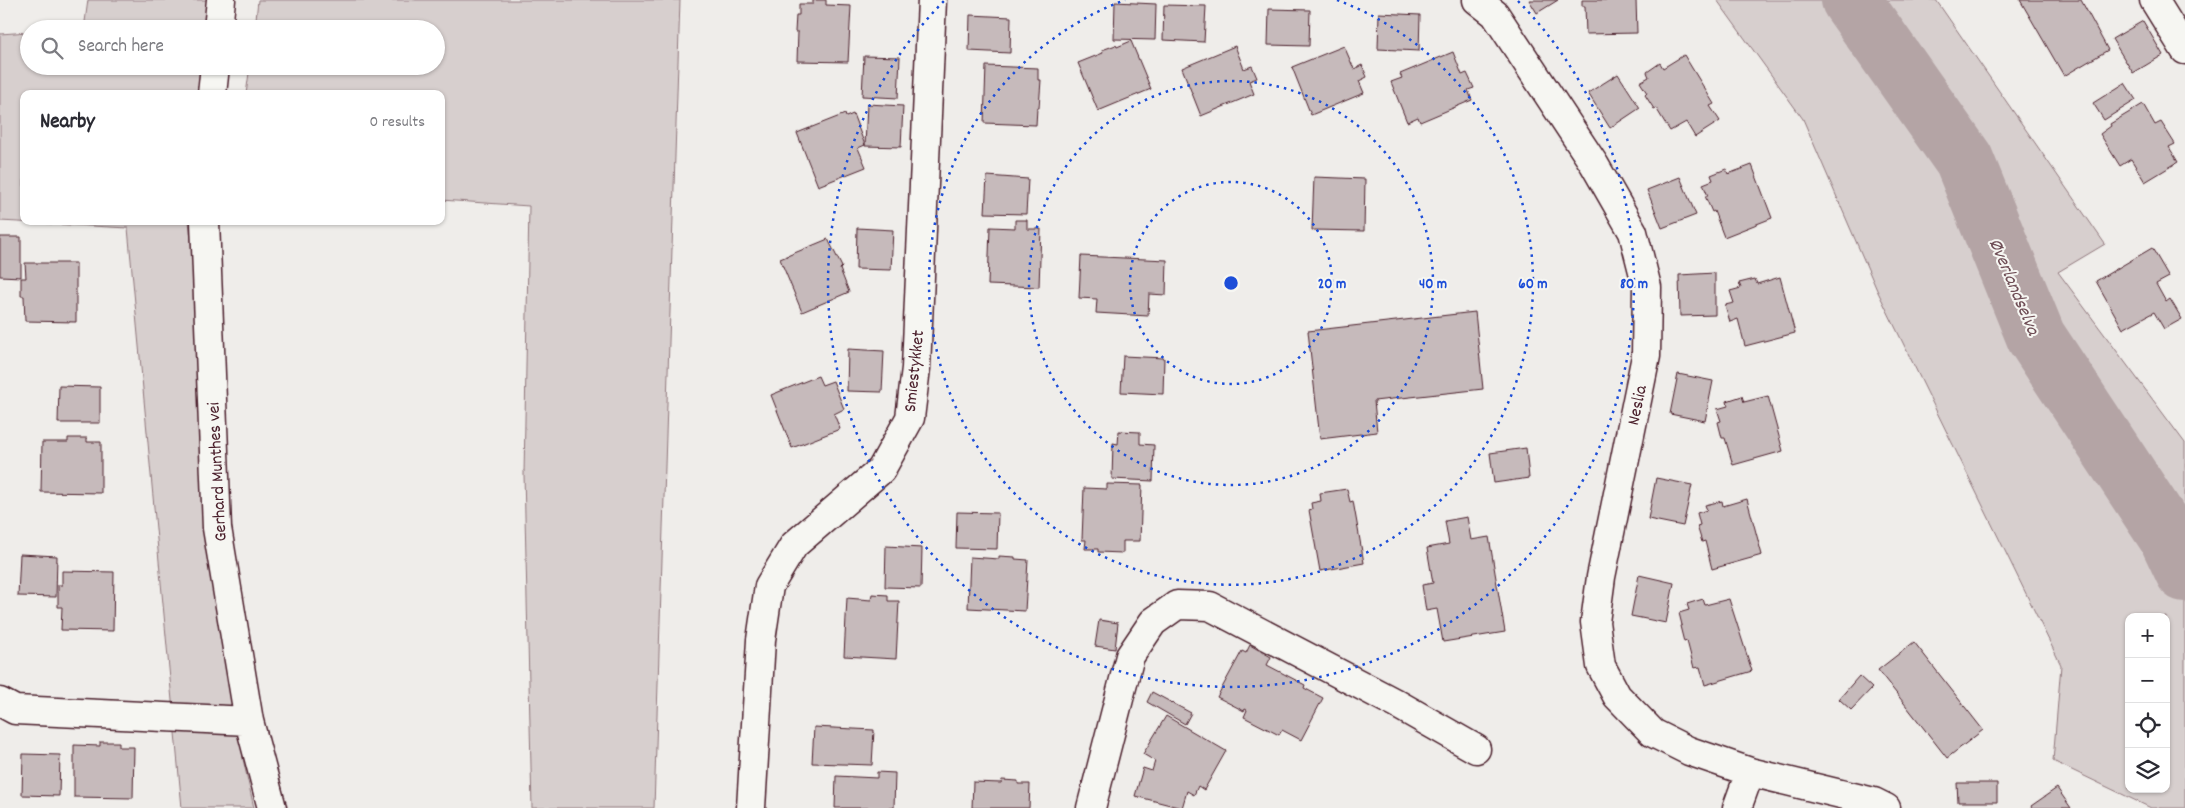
<!DOCTYPE html>
<meta charset="utf-8">
<style>
body{margin:0;font-family:Dekko,sans-serif;background:#f7f7f7;color:#2b2b33}
.controls{position:absolute;right:15px;bottom:15px;display:grid;overflow:hidden;border-radius:10px;box-shadow:0 1px 4px #0004}
.controls button{width:45px;height:45px;display:grid;place-items:center;padding:0;border:0;border-bottom:1px solid #e1e1e2;background:#fff;color:#2b2b33;font:25px sans-serif}
.list{margin:0;padding:0;list-style:none}
h2{display:flex;justify-content:space-between;align-items:center;height:65px;margin:0;padding:0 20px;font-size:21px}
h2 small{font-size:16px;font-weight:400;color:#7c7c81}
.icon{flex:none;width:28px;height:28px;fill:none;stroke:currentColor;stroke-width:2;stroke-linecap:round;stroke-linejoin:round}
.map{position:relative;flex:none;width:2185px;height:808px;overflow:hidden}
.search{position:absolute;background:#fff;box-shadow:0 1px 4px #0004;left:20px;top:20px;width:425px;height:55px;display:flex;align-items:center;gap:12px;box-sizing:border-box;padding:0 18px;border-radius:28px;color:#7c7c81;font-size:19px}
.panel{position:absolute;background:#fff;box-shadow:0 1px 4px #0004;left:20px;top:90px;width:425px;height:135px;border-radius:10px}
.map>svg:first-child{display:block}
.green{fill:#d7cfce;stroke:#90777c;fill-rule:evenodd}
.lines{fill:none;stroke-linecap:round;stroke-linejoin:round}
.river{stroke:#b4a4a5;stroke-width:60}
.building{fill:#c6babb;stroke:#4a1f2b}
.street-casing{stroke:#4a1f2b;stroke-width:31}
.street{stroke:#f6f6f2;stroke-width:28}
.ring{fill:none;stroke:#1d4ed8;stroke-width:2.5;stroke-dasharray:2.5 5}
.labels{text-anchor:middle;stroke-width:4;stroke-linejoin:round;paint-order:stroke}
.street-label{font-size:18px;fill:#4a1f2b;stroke:#f6f6f2}
.water-label{font-size:19px;font-style:italic;fill:#6f4e56;stroke:#f6f6f2}
.centre{fill:#1d4ed8;stroke:#f6f6f2;stroke-width:2.5}
.ring-label{font-size:15px;text-anchor:middle;font-weight:bold;fill:#1d4ed8;stroke:#f6f6f2;stroke-width:4;stroke-linejoin:round;paint-order:stroke}
</style>
<div class="map">
<svg width="2185" height="808" viewBox="0 0 2185 808">
<rect width="100%" height="100%" fill="#efedea"/>
<filter id="ink" filterUnits="userSpaceOnUse"><feTurbulence type="fractalNoise" baseFrequency=".02" numOctaves="2"/><feDisplacementMap in="SourceGraphic" scale="10" xChannelSelector="R" yChannelSelector="G"/><feConvolveMatrix kernelMatrix="1 2 1 2 8 2 1 2 1" color-interpolation-filters="sRGB"/></filter>
<g filter="url(#ink)">
<!-- green -->
<path class="green" d="M 88,0 L 209,0 L 205,29 L 84,29 Z
M 258,0 L 680,0 L 654,808 L 532,808 L 524,474 L 529,206 L 441,200 L 441,94 L 246,94 L 250,66 L 436,66 L 436,29 L 255,29 Z
M 1717,0 L 1936,0 L 2105,244 L 2058,272 L 2185,443 L 2185,808 L 2151,808 L 2053,761 L 2061,665 L 1877,290 L 1803,119 ZM 2129,617 L 2166,617 L 2166,789 L 2129,789 Z
M 29,32 L 29,66 L 202,66 L 199,94 L 24,94 L 24,221 L 189,221 L 243,759 L 254,808 L 182,808 L 128,228 L 0,221 L 0,34 Z"/>
<g class="lines">
<!-- river -->
<path class="river" d="M 1851,0 L 1964,160 L 2036,337 L 2169,538 L 2185,572"/>
</g>
<!-- building -->
<path class="building" d="M 813,0 L 826,0 L 826,5 L 851,6 L 848,62 L 797,61 L 798,32 L 795,32 L 796,15 L 799,15 L 799,4 L 813,4 Z
M 1529,0 L 1558,0 L 1537,13 Z
M 1582,0 L 1636,0 L 1637,33 L 1586,34 L 1585,6 L 1582,6 Z
M 2020,0 L 2081,0 L 2108,50 L 2064,76 Z
M 1115,2 L 1156,4 L 1155,40 L 1114,39 Z
M 1164,5 L 1206,6 L 1204,42 L 1163,40 Z
M 1269,9 L 1310,10 L 1309,46 L 1268,45 Z
M 1379,13 L 1420,15 L 1419,51 L 1378,49 Z
M 970,15 L 1011,17 L 1010,53 L 969,51 Z
M 2143,21 L 2163,55 L 2133,73 L 2112,39 Z
M 1131,41 L 1151,89 L 1098,111 L 1078,63 L 1103,53 L 1102,50 L 1116,45 L 1117,47 Z
M 1235,46 L 1244,69 L 1252,66 L 1257,78 L 1249,81 L 1254,94 L 1201,116 L 1182,68 Z
M 1344,46 L 1354,69 L 1362,65 L 1367,77 L 1359,81 L 1364,93 L 1311,115 L 1292,67 Z
M 1453,52 L 1462,75 L 1467,73 L 1474,88 L 1468,90 L 1472,100 L 1420,122 L 1418,117 L 1407,122 L 1391,82 L 1402,78 L 1400,74 Z
M 1684,55 L 1714,104 L 1710,106 L 1720,121 L 1695,137 L 1686,122 L 1670,131 L 1656,108 L 1654,109 L 1645,95 L 1647,93 L 1640,82 L 1649,77 L 1647,72 L 1660,63 L 1663,68 Z
M 864,56 L 900,57 L 898,98 L 862,96 Z
M 986,66 L 1038,68 L 1038,80 L 1041,80 L 1039,108 L 1037,108 L 1036,125 L 984,123 Z
M 1618,74 L 1640,108 L 1610,128 L 1588,93 Z
M 2125,83 L 2136,100 L 2104,120 L 2093,103 Z
M 867,104 L 903,106 L 901,147 L 865,146 Z
M 2143,104 L 2155,125 L 2161,122 L 2175,144 L 2169,147 L 2178,162 L 2145,182 L 2131,159 L 2120,166 L 2100,134 L 2111,126 L 2110,124 Z
M 845,114 L 846,117 L 853,114 L 865,145 L 858,148 L 866,167 L 818,186 L 797,133 Z
M 1752,165 L 1772,218 L 1724,237 L 1714,211 L 1712,212 L 1705,196 L 1708,196 L 1703,184 L 1713,180 L 1711,175 L 1726,169 L 1728,174 Z
M 987,176 L 1028,179 L 1026,214 L 985,213 Z
M 1314,177 L 1365,179 L 1364,231 L 1312,230 Z
M 1680,177 L 1696,215 L 1662,228 L 1647,190 Z
M 1015,220 L 1027,220 L 1027,229 L 1041,229 L 1039,287 L 988,285 L 990,227 L 1015,228 Z
M 857,228 L 893,230 L 891,270 L 856,269 Z
M 0,237 L 21,237 L 21,277 L 0,276 Z
M 828,239 L 842,267 L 840,269 L 849,292 L 802,312 L 780,259 Z
M 2152,248 L 2169,277 L 2156,284 L 2166,302 L 2170,299 L 2182,319 L 2164,329 L 2154,312 L 2123,329 L 2096,281 Z
M 1081,256 L 1167,260 L 1166,295 L 1149,294 L 1148,316 L 1096,313 L 1097,299 L 1079,298 Z
M 25,263 L 76,263 L 76,322 L 25,321 L 24,296 L 21,296 L 21,278 L 26,278 Z
M 1715,273 L 1715,315 L 1680,316 L 1679,275 Z
M 1780,277 L 1795,333 L 1745,346 L 1738,319 L 1730,322 L 1725,305 L 1734,303 L 1730,291 L 1741,288 L 1739,283 L 1755,279 L 1757,284 Z
M 1475,312 L 1483,389 L 1374,401 L 1377,432 L 1320,439 L 1308,331 Z
M 848,349 L 884,351 L 882,392 L 847,391 Z
M 1123,356 L 1164,358 L 1163,394 L 1121,392 Z
M 1678,374 L 1713,381 L 1705,421 L 1670,414 Z
M 818,376 L 822,385 L 833,381 L 844,409 L 834,414 L 840,429 L 792,448 L 771,395 Z
M 59,386 L 100,387 L 100,423 L 58,423 Z
M 1742,396 L 1744,402 L 1768,396 L 1783,451 L 1733,465 L 1725,438 L 1722,438 L 1718,422 L 1721,421 L 1717,409 L 1728,406 L 1727,401 Z
M 1119,431 L 1140,432 L 1140,444 L 1154,445 L 1153,481 L 1112,479 L 1113,443 L 1118,444 Z
M 68,438 L 87,438 L 87,442 L 101,442 L 101,493 L 41,492 L 42,442 L 68,442 Z
M 1526,448 L 1529,478 L 1494,483 L 1490,453 Z
M 1656,478 L 1692,485 L 1683,526 L 1648,519 Z
M 1107,484 L 1142,485 L 1140,541 L 1123,541 L 1123,553 L 1098,552 L 1098,549 L 1085,549 L 1086,540 L 1082,540 L 1084,488 L 1107,489 Z
M 1347,489 L 1350,502 L 1353,501 L 1364,563 L 1320,571 L 1309,510 L 1312,509 L 1311,503 L 1321,501 L 1320,493 Z
M 1747,499 L 1762,555 L 1712,569 L 1705,541 L 1702,542 L 1697,526 L 1700,525 L 1697,513 L 1707,510 L 1705,505 L 1722,501 L 1723,506 Z
M 957,512 L 998,513 L 997,549 L 956,548 Z
M 1467,517 L 1471,540 L 1489,537 L 1505,632 L 1443,642 L 1437,609 L 1426,611 L 1422,585 L 1433,583 L 1427,548 L 1449,544 L 1445,521 Z
M 886,546 L 922,548 L 921,588 L 885,587 Z
M 20,554 L 57,556 L 56,597 L 18,596 Z
M 999,556 L 1015,557 L 1015,559 L 1028,560 L 1025,611 L 968,608 L 970,557 L 999,559 Z
M 62,571 L 114,572 L 113,631 L 61,630 L 62,607 L 58,607 L 58,585 L 62,585 Z
M 1639,575 L 1674,583 L 1666,623 L 1631,616 Z
M 872,594 L 888,595 L 888,601 L 899,601 L 896,659 L 844,656 L 847,598 L 871,600 Z
M 1703,599 L 1705,605 L 1729,599 L 1752,671 L 1705,685 L 1700,667 L 1694,668 L 1687,641 L 1684,642 L 1680,626 L 1682,625 L 1679,613 L 1689,610 L 1687,604 Z
M 1099,620 L 1118,623 L 1115,649 L 1095,646 Z
M 1914,642 L 1983,730 L 1947,758 L 1878,670 Z
M 1250,645 L 1271,657 L 1267,665 L 1305,685 L 1304,688 L 1323,698 L 1301,740 L 1282,730 L 1279,735 L 1244,717 L 1247,710 L 1245,709 L 1244,711 L 1217,697 L 1242,651 L 1246,653 Z
M 1859,676 L 1872,688 L 1851,710 L 1839,699 Z
M 1152,692 L 1191,713 L 1185,724 L 1147,702 Z
M 1166,716 L 1226,751 L 1204,790 L 1198,786 L 1194,795 L 1187,791 L 1182,808 L 1135,796 L 1143,768 L 1152,771 L 1155,761 L 1143,754 Z
M 814,727 L 874,730 L 872,765 L 812,763 Z
M 100,742 L 119,742 L 119,747 L 134,747 L 133,798 L 74,797 L 74,745 L 100,746 Z
M 23,754 L 60,755 L 59,796 L 22,795 Z
M 877,772 L 895,773 L 894,808 L 835,808 L 836,776 L 877,778 Z
M 1002,780 L 1018,781 L 1018,784 L 1030,784 L 1029,808 L 972,808 L 973,782 L 1001,783 Z
M 1957,783 L 1997,783 L 1997,802 L 1958,802 Z
M 2057,788 L 2071,808 L 2032,808 L 2031,806 Z"/>
<g class="lines">
<defs>
<path id="street" d="M 1477,0 L 1495,14 L 1594,164 L 1633,232 L 1647,287 L 1646,356 L 1601,577 L 1595,622 L 1601,666 L 1617,696 L 1653,733 L 1689,751 L 1750,772 L 1874,802 L 1886,808
M 2154,0 L 2185,50
M 218,29 L 221,0
M 212,94 L 215,66
M 205,221 L 217,528 L 249,721 L 272,808
M 0,702 L 15,710 L 249,721
M 751,808 L 761,640 L 769,586 L 794,545 L 881,470 L 910,418 L 916,368 L 932,0
M 1091,808 L 1130,656 L 1153,622 L 1177,605 L 1210,606 L 1397,704 L 1476,749
M 1737,808 L 1750,772"/>
</defs>
<!-- street casing -->
<use href="#street" class="street-casing"/>
<!-- street -->
<use href="#street" class="street"/>
</g>
</g>
<!-- distance rings -->
<g class="ring">
<circle cx="1231" cy="283" r="101"/>
<circle cx="1231" cy="283" r="202"/>
<path d="M1337 0A302 302 0 1 1 1125 0"/>
<path d="M1518 1A403 403 0 1 1 944 1"/>
</g>
<g class="labels">
<!-- street labels -->
<g class="street-label">
<text transform="translate(913 371) rotate(-84)" y="6">Smiestykket</text>
<text transform="translate(1636 405) rotate(-78)" y="6">Neslia</text>
<text transform="translate(216 472) rotate(-93)" y="6">Gerhard Munthes vei</text>
</g>
<!-- water labels -->
<g class="water-label">
<text transform="translate(2016 286) rotate(67)" y="7">Øverlandselva</text>
</g>
</g>
<circle cx="1231" cy="283" r="8" class="centre"/>
<g class="ring-label">
<text x="1332" y="288">20 m</text>
<text x="1433" y="288">40 m</text>
<text x="1533" y="288">60 m</text>
<text x="1634" y="288">80 m</text>
</g>
</svg>
<div class="controls">
<button>+</button>
<button>−</button>
<button><svg class="icon" aria-label="locate" viewBox="0 0 24 24"><circle cx="12" cy="12" r="6"/><path d="M12 2v4M12 18v4M2 12h4M18 12h4"/></svg></button>
<button><svg class="icon" aria-label="layers" viewBox="0 0 24 24"><path d="M12 4l9 5-9 5-9-5zM3 14l9 5 9-5"/></svg></button>
</div>
<div class="search"><svg class="icon" aria-label="search" viewBox="0 0 24 24"><circle cx="10" cy="10" r="6"/><path d="M15 15l6 6"/></svg>Search here</div>
<section class="panel">
<h2>Nearby<small>0 results</small></h2>
<ul class="list">
</ul>
</section>
</div>
